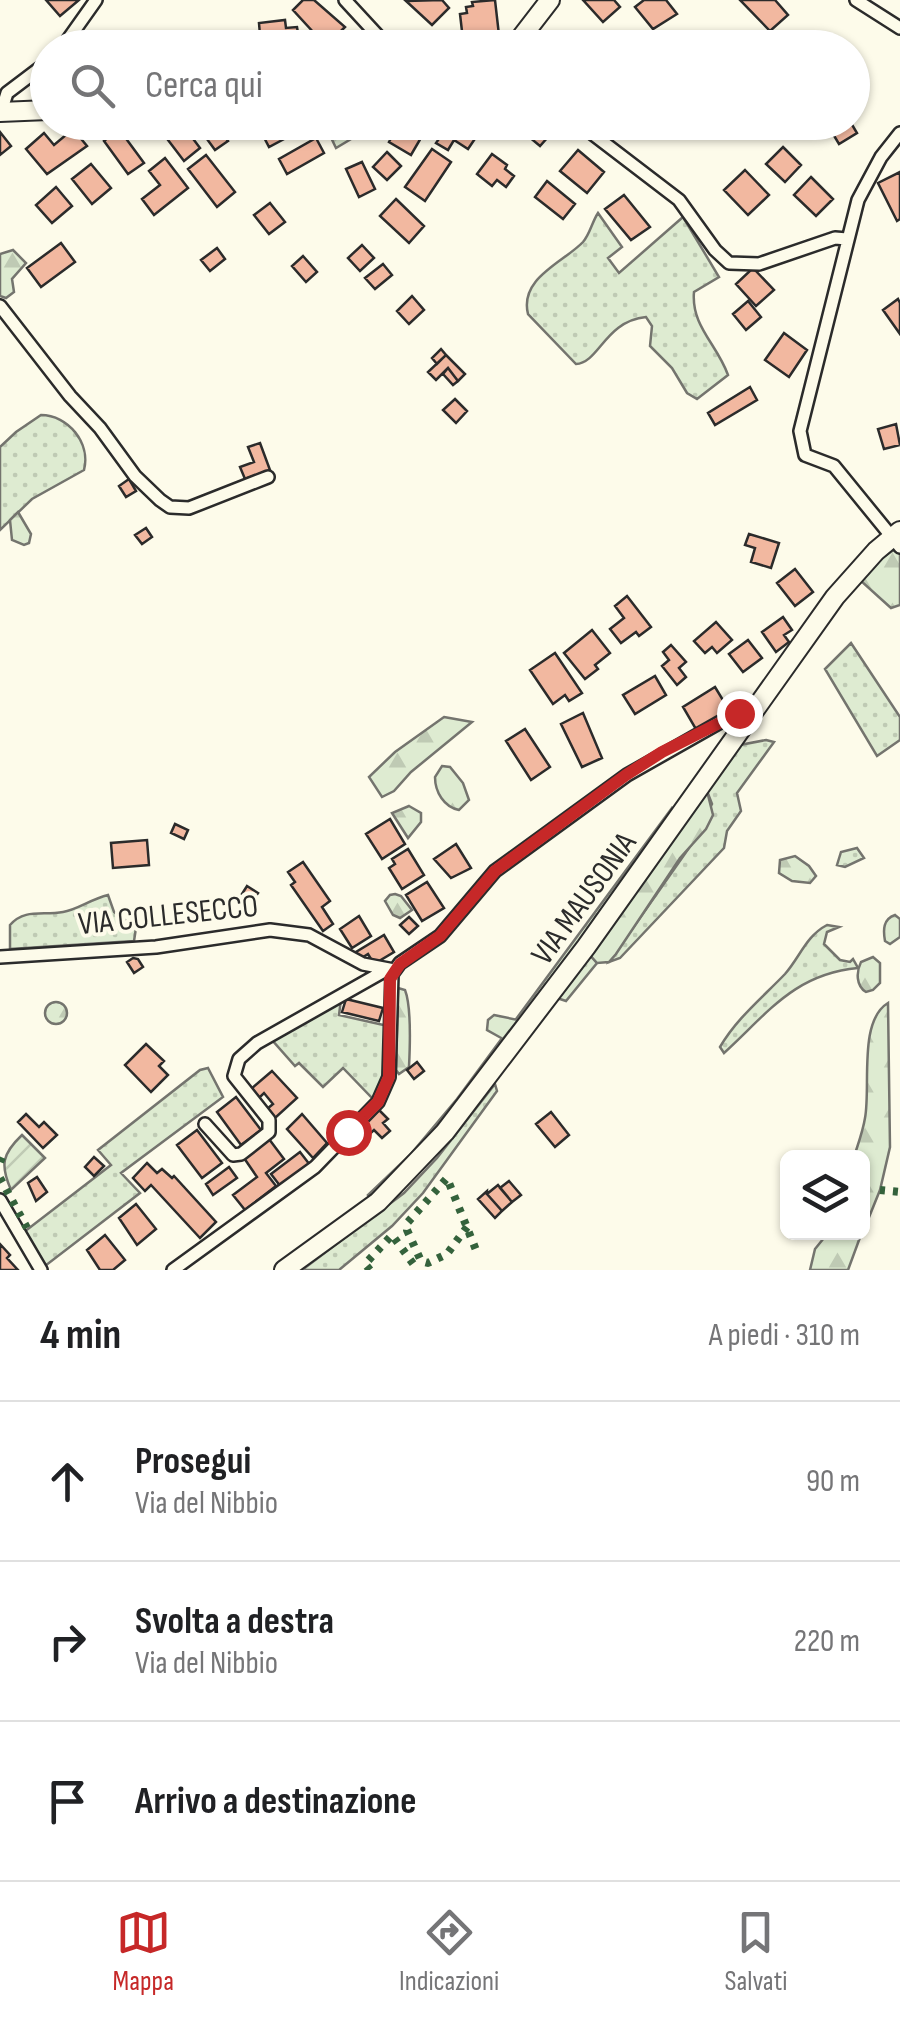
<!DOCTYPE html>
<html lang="it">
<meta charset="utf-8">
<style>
body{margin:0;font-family:"Sofia Sans Condensed",sans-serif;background:#f2f2f2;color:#202124}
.controls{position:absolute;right:30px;bottom:30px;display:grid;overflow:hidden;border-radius:15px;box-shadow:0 2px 8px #0004}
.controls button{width:90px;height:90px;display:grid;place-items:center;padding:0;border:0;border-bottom:2px solid #e0e0e0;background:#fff;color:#202124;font:50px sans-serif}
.stop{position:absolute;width:30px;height:30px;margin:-22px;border:8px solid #c62828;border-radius:50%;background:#fff}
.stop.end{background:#c62828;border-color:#fff;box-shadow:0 2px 10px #0008}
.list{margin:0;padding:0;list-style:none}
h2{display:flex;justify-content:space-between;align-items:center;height:130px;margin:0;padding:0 40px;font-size:42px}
h2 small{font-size:32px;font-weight:400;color:#757577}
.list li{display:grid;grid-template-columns:65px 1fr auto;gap:30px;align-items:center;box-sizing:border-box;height:160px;padding:0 40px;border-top:2px solid #e0e0e0}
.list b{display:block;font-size:38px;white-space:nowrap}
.list p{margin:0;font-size:32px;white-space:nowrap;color:#757577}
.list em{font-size:32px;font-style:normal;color:#757577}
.icon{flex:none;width:55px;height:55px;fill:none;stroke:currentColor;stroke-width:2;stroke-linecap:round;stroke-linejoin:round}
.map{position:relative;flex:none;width:900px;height:1270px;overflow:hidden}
.search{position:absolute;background:#fff;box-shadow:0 2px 8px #0004;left:30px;right:30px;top:30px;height:110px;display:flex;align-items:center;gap:25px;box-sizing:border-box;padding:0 35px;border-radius:55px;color:#757577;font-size:38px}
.sheet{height:610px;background:#fff}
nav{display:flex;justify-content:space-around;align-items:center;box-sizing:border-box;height:140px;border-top:2px solid #e0e0e0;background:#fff;font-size:28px;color:#757577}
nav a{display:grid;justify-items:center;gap:5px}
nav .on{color:#c62828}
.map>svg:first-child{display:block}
.grass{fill:url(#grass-dots);stroke:#74746e;stroke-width:2.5}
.forest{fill:url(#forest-firs);stroke:#74746e;stroke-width:2.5}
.garden{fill:url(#garden-furrows);stroke:#74746e;stroke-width:2.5}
.building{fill:#f2b8a0;stroke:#2b2b2b;stroke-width:2.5}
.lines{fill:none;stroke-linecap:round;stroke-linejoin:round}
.minor-casing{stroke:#2b2b2b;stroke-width:16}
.secondary-casing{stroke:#2b2b2b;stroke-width:22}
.minor{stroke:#fdfbea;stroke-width:11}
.secondary{stroke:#fdfbea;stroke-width:18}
.hedge{stroke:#34623c;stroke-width:8;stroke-dasharray:5 8;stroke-linecap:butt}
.route{stroke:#c62828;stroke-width:12}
.labels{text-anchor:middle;stroke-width:8;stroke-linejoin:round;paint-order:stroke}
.street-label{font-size:32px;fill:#2b2b2b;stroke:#fdfbea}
</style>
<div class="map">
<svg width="900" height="1270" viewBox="0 0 900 1270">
<defs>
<pattern id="grass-dots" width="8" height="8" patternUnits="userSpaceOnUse" patternTransform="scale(2.5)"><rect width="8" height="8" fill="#deebd1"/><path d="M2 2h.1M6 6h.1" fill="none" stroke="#bfcab4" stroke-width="1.8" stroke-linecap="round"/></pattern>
<pattern id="forest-firs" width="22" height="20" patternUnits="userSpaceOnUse" patternTransform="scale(2.5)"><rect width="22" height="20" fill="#deebd1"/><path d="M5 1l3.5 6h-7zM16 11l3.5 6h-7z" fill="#bfcab4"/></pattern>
<pattern id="garden-furrows" width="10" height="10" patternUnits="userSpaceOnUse" patternTransform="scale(2.5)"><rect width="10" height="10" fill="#deebd1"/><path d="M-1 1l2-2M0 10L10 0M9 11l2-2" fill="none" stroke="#bfcab4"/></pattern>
</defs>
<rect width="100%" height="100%" fill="#fdfbea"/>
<!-- grass -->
<path class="grass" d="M 598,213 L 622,247 L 608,258 L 619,273 L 683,217 L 719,277 L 694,292 C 691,326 717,344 728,375 L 697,399 L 687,393 L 672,368 L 650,346 L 652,326 L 646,317 C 605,321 599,363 576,364 L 528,314 C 519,278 564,262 583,242 C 590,234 592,222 598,213 Z
M 41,415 C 68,415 91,443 84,470 L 32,499 L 0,530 L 0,447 L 16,432 Z
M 851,643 L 900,717 L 900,740 L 877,756 L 825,669 Z
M 766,740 L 774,742 L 737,793 L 741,811 L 727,831 L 724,848 L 620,958 L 609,962 L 691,845 L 712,804 L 707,791 L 740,745 Z
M 672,808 L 675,811 C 578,943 487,1082 370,1197 L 368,1195 L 410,1155 L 457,1099 Z
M 857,848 L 864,858 L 845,867 L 837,865 L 841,852 Z
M 108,895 L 114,912 L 136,928 L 134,941 L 10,949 L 10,925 C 25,908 43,916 63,912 C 77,910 91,899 108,895 Z
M 827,925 L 839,927 L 827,932 L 824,944 L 840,960 L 850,962 L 853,959 L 858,968 C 794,974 768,1013 724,1053 L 720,1047 C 737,1018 762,998 785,974 C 800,957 806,936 827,925 Z
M 589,954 L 597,963 L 566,1001 L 557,998 Z
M 341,999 L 339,1015 L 388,1026 L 386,1072 L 374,1100 L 343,1068 L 323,1087 L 299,1063 L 295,1066 L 272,1040 Z
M 208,1068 L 223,1097 L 121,1173 L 140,1193 L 45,1266 L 24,1232 L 111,1165 L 98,1150 L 200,1070 Z
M 495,1084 L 497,1091 L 423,1193 L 392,1226 L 339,1270 L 302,1270 L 404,1193 L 437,1158 Z"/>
<!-- forest -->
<path class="forest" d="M 13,250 L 26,263 L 12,279 L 14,292 L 6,298 L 0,296 L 0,254 Z
M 18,512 L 31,534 L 29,543 L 24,545 L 12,540 L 10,520 Z
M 895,549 L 900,553 L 900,605 L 891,608 L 861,581 L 882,558 Z
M 444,717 L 472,722 L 411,772 L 394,791 L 382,797 L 369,777 L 395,752 Z
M 442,766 L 450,767 L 463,783 L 469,800 L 459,810 C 444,807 435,792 435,777 Z
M 707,791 L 713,815 L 706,829 L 680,858 L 616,954 L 609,962 L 597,963 L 589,954 Z
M 409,806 L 421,813 L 421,822 L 408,838 L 392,813 Z
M 795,856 L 809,866 L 816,876 L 810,883 L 792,881 L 779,873 L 780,860 Z
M 395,894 L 401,896 L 412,910 L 400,918 L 393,915 L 385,901 L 390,895 Z
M 895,915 L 900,919 L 900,937 L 890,944 L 885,941 C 883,930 883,919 895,915 Z
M 873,957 L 880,963 L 880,983 L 873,990 L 866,992 C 856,986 856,972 861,962 Z
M 398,988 L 405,990 C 412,1008 410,1047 409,1067 L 399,1074 L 396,1070 Z
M45 1013a11 11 0 1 1 22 0a11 11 0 1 1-22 0Z
M 888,1003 L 890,1147 L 880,1190 L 863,1232 L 862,1158 L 854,1157 C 858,1144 863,1131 865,1118 C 871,1087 858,1021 888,1003 Z
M 494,1015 L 518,1020 L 503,1039 L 487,1030 L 488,1020 Z
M 862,1232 L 848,1270 L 810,1270 L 815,1249 L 828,1233 Z"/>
<!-- garden -->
<path class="garden" d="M 324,123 L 349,123 L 356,136 L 336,148 Z
M 22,1135 L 45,1158 L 11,1190 C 0,1165 2,1154 22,1135 Z"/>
<!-- building -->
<path class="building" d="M 46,0 L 79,0 L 60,16 Z
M 303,0 L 314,0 L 345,27 L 326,46 L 293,10 Z
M 442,0 L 449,8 L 432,25 L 406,1 Z
M 495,0 L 499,35 L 463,40 L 460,14 L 467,13 L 466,7 L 473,6 L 472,2 Z
M 583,0 L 614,0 L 620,7 L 603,22 Z
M 644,0 L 666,0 L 677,14 L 653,29 L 635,7 Z
M 740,0 L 775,0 L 788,15 L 770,31 Z
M 285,20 L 286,28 L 297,27 L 298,33 L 306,32 L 308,48 L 235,48 L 234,39 L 260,35 L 259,23 Z
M 207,122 L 214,122 L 228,141 L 215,150 L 199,128 Z
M 256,122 L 295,122 L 299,131 L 269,147 Z
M 400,122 L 429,124 L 411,155 L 389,142 Z
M 440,122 L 483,122 L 485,124 L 468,149 L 454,140 L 448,150 L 436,143 L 443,133 L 436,129 Z
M 518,122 L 548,122 L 555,129 L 540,146 L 516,126 Z
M 851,123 L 857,133 L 839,144 L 833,134 Z
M 182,124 L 200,148 L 184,161 L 165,136 Z
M 73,129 L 87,146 L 47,174 L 26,149 L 44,133 L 54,145 Z
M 119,129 L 144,163 L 128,174 L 104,141 Z
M 0,132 L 11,146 L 0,155 Z
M 316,138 L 324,153 L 287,174 L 279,159 Z
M 783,147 L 801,165 L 785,182 L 766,164 Z
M 432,149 L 451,162 L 425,201 L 405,187 Z
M 578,150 L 604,172 L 587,193 L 560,171 Z
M 387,152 L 401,166 L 387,180 L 373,167 Z
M 492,154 L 507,165 L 505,169 L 514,176 L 506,187 L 497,180 L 492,186 L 477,174 Z
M 206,155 L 235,192 L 217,207 L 188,169 Z
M 165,158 L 188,188 L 154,215 L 142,199 L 160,185 L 149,171 Z
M 362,162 L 375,189 L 359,197 L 346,169 Z
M 91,164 L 111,188 L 92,204 L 72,179 Z
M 745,170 L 769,195 L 748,215 L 724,190 Z
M 900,172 L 900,219 L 897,221 L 878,183 Z
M 811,177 L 833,199 L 816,216 L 794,195 Z
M 547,181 L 575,204 L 563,219 L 535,197 Z
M 56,187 L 72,206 L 52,223 L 36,205 Z
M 624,195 L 650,227 L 631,240 L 605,209 Z
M 396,199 L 424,226 L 409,243 L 380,216 Z
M 270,203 L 285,222 L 269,234 L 254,215 Z
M 61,243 L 75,262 L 41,287 L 27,268 Z
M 362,245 L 374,258 L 360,271 L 348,258 Z
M 217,248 L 225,259 L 210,271 L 201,260 Z
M 303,256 L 317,272 L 306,282 L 292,266 Z
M 383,264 L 392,275 L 375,289 L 365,278 Z
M 753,268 L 774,290 L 756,306 L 736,284 Z
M 412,296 L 424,310 L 409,324 L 397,311 Z
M 898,299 L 900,303 L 900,334 L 883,310 Z
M 748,301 L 761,317 L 746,330 L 733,314 Z
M 784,333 L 807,350 L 789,377 L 765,360 Z
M 441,349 L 446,355 L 437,364 L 432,358 Z
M 446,355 L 465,374 L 458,381 L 448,368 L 436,380 L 428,372 Z
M 448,368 L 458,381 L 453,385 L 443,374 Z
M 750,387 L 757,400 L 715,425 L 708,413 Z
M 455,399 L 467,411 L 456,423 L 443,410 Z
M 896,424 L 900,445 L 884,449 L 878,429 Z
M 260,443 L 270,470 L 245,479 L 240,467 L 254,462 L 248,447 Z
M 129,479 L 136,491 L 126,497 L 119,486 Z
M 146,528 L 152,537 L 142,544 L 135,535 Z
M 749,534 L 779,543 L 771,568 L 751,562 L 755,548 L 745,545 Z
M 795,569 L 813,592 L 795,606 L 777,583 Z
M 627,596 L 651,627 L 639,636 L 636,632 L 621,643 L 610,629 L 624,618 L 615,606 Z
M 783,617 L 792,630 L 784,635 L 789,642 L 776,652 L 762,632 Z
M 716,622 L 732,640 L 717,653 L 712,647 L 705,653 L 694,641 Z
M 592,630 L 610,653 L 595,665 L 598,669 L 585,679 L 564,653 Z
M 748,640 L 762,658 L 743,672 L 729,654 Z
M 671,645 L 686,662 L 679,668 L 686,677 L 677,685 L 662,666 L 669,660 L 663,652 Z
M 555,653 L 582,693 L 569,701 L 565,695 L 553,704 L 530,670 Z
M 655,676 L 666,695 L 635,714 L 623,695 Z
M 715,687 L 729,710 L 697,731 L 683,707 Z
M 583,713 L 602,758 L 582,767 L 561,724 Z
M 525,729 L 550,767 L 531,780 L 506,741 Z
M 390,819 L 405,844 L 382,859 L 366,834 Z
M 175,824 L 188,830 L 184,839 L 171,833 Z
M 147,840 L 149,865 L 113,868 L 111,843 Z
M 456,844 L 471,868 L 451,878 L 434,859 Z
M 408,849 L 424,875 L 402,889 L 389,868 L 395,864 L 392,859 Z
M 303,862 L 330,901 L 322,907 L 333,924 L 323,931 L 291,885 L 295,882 L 288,872 Z
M 427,882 L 444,908 L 422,921 L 406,895 Z
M 247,886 L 258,893 L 252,901 L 242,894 Z
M 359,916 L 371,936 L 352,948 L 340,929 Z
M 409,917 L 418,926 L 409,934 L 400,925 Z
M 384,935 L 394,952 L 374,964 L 368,954 L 360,959 L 356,952 Z
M 133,958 L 138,959 L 143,967 L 134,973 L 127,962 Z
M 346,999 L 383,1008 L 379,1021 L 342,1012 Z
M 146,1044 L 164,1061 L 159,1066 L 168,1075 L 151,1092 L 125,1065 Z
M 417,1062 L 424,1071 L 414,1079 L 407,1070 Z
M 272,1071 L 297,1098 L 275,1118 L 267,1109 L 273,1104 L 264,1093 L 259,1098 L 251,1089 Z
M 236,1097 L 261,1130 L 241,1145 L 217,1112 Z
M 379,1110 L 388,1119 L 383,1123 L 390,1131 L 382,1138 L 374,1130 L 351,1151 L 344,1144 Z
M 551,1112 L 569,1135 L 555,1147 L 536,1124 Z
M 26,1114 L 39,1127 L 44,1122 L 57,1135 L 43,1148 L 18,1122 Z
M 302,1114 L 327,1143 L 313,1158 L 287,1129 Z
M 197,1130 L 222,1163 L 202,1178 L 177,1145 Z
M 269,1139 L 284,1159 L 266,1173 L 276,1186 L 245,1210 L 233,1195 L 257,1177 L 244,1158 Z
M 300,1152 L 310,1165 L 281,1187 L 271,1174 Z
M 94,1157 L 104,1166 L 94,1176 L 85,1167 Z
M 147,1163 L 157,1173 L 162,1169 L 172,1178 L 174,1176 L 216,1222 L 200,1238 L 151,1185 L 145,1191 L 133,1178 Z
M 229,1167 L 237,1178 L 213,1195 L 206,1184 Z
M 37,1177 L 47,1192 L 36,1201 L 28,1183 Z
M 509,1181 L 521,1195 L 512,1202 L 500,1188 Z
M 498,1185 L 512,1202 L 502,1211 L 487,1194 Z
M 487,1191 L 487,1194 L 502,1211 L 495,1218 L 478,1199 Z
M 136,1204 L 156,1229 L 137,1245 L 119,1218 Z
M 105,1235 L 125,1260 L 113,1270 L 100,1270 L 87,1250 Z
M 0,1244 L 10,1255 L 7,1258 L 18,1270 L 0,1270 Z"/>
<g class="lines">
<defs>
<path id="minor" d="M 345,0 L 380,38 L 401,48
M 856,0 L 900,28
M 62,48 L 96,0
M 1,112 L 7,93 L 48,62
M 577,122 L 679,200 L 715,250 L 729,263 L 759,264 L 835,238 L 847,239
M 900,133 L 881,157 L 858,200 L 800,431 L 805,455 L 834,466 L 900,547
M 0,306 L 70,396 L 100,428 L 135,476 L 160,500 L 170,507 L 189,508 L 268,477
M 0,957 L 156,947 L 270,930 L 309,935 L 363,964 L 394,970
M 205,1124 L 233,1155 L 241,1154 L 269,1132 L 269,1120 L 234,1076 L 239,1059 L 257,1043 L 386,970
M 0,1200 L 41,1270
M 173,1270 L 315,1167 L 378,1102 L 389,1077 L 392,974 L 400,963 L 440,936 L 495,871 L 627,775 L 731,716 L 742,713 L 750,716"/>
<path id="secondary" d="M 513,48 L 550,0
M 0,112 L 48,110
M 284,1270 L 378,1202 L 445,1132 L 586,947 L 835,597 L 876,551 L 900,531"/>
</defs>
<!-- minor casing -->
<use href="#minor" class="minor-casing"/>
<!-- secondary casing -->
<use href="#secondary" class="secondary-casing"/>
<!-- minor -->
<use href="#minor" class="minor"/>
<!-- secondary -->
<use href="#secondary" class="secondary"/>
<!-- hedge -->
<path class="hedge" d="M 0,1162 L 4,1153
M 0,1178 L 27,1228
M 880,1190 L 900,1192
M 467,1227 L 447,1254 L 428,1263 L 421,1261 L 407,1230 L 408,1222 L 447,1178 L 478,1255
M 370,1270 L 365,1264 L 392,1235 L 414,1265"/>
</g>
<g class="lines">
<!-- route -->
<path class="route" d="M 348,1132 L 378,1102 L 389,1077 L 390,979 L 400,964 L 440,936 L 495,871 L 626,775 L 662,752 L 739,713"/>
</g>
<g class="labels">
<!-- street labels -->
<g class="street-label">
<text transform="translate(583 898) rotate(-54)" y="11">VIA MAUSONIA</text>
<text transform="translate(168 914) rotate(-6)" y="11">VIA COLLESECCO</text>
</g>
</g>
</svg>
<div class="controls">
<button><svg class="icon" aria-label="layers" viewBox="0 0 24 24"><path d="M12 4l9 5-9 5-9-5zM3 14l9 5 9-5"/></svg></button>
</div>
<div class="stop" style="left:348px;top:1132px"></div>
<div class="stop end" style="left:739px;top:713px"></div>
<div class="search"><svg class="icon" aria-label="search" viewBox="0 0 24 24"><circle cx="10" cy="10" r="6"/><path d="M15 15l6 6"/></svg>Cerca qui</div>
</div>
<section class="sheet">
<h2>4 min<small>A piedi · 310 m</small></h2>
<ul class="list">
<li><svg class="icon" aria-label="ahead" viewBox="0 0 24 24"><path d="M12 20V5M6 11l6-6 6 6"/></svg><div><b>Prosegui</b><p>Via del Nibbio</p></div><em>90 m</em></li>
<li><svg class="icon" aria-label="right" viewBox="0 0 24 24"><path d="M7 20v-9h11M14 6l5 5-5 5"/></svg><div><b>Svolta a destra</b><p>Via del Nibbio</p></div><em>220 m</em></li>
<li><svg class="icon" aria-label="arrive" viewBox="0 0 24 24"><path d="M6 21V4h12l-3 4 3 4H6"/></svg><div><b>Arrivo a destinazione</b></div></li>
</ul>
</section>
<nav>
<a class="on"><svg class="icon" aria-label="map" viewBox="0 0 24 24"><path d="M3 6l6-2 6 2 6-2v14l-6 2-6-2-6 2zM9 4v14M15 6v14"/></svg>Mappa</a>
<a><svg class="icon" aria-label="directions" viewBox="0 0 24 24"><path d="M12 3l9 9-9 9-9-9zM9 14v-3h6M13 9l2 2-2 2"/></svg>Indicazioni</a>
<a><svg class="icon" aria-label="saved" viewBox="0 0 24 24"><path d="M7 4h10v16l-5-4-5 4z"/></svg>Salvati</a>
</nav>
